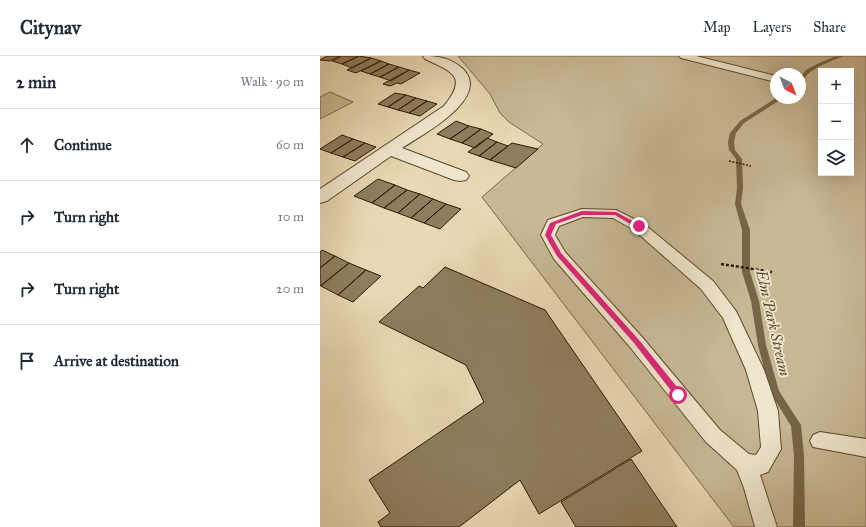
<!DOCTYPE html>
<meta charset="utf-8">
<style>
body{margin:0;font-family:"IM FELL Great Primer",serif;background:#f2f2f3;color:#1f2937}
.controls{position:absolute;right:12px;top:12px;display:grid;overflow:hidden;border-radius:0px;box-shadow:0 4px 16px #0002}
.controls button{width:36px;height:36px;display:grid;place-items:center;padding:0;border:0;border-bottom:1px solid #e0e1e3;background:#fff;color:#1f2937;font:20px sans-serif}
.compass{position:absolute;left:450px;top:12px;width:36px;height:36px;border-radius:50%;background:#fff;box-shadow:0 4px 16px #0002;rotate:138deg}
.stop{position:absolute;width:12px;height:12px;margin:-9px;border:3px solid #db2777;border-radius:50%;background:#fff}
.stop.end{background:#db2777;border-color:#fff;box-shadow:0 1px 4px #0008}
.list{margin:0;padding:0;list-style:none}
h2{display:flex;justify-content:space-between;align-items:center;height:52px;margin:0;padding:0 16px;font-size:17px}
h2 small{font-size:13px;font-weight:400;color:#747a83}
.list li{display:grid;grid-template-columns:26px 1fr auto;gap:12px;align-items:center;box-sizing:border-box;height:72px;padding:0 16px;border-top:1px solid #e0e1e3}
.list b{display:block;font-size:15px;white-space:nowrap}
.list em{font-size:13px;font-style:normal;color:#747a83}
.icon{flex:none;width:22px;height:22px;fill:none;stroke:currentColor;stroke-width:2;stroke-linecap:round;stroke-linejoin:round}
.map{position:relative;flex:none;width:546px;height:471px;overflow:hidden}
header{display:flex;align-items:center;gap:24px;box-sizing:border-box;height:56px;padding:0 20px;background:#fff;border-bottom:1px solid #e0e1e3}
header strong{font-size:19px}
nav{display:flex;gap:22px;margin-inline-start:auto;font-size:14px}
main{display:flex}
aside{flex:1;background:#fff}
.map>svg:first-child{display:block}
.green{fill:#c8b895;stroke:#7a694b;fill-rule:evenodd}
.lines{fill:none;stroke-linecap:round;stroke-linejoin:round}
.stream{fill:#776547;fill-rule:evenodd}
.building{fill:#8e7d5e;stroke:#2d1a01}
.service-casing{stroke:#5c4a2e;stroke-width:2}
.minor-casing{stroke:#5c4a2e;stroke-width:2}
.path-far1{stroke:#2d1a01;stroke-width:1.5;stroke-dasharray:2 1.5;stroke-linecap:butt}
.path{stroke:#2d1a01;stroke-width:2.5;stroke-dasharray:3 2;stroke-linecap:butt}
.service{fill:#f0e6ce;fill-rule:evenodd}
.minor{fill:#f0e6ce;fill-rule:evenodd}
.route{fill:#db2777}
.labels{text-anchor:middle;stroke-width:3.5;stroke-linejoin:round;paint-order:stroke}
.water-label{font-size:15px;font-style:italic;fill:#5e4c30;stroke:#f0e6ce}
</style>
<header>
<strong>Citynav</strong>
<nav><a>Map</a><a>Layers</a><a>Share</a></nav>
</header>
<main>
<aside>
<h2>2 min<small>Walk · 90 m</small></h2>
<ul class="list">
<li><svg class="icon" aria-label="ahead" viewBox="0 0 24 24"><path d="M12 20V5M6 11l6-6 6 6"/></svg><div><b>Continue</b></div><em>60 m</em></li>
<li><svg class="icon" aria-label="right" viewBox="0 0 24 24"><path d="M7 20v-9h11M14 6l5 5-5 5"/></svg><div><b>Turn right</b></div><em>10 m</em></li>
<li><svg class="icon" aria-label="right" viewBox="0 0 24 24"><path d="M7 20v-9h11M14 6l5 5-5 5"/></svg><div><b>Turn right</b></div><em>20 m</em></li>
<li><svg class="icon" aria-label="arrive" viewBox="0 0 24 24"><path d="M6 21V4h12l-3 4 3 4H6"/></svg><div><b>Arrive at destination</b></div></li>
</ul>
</aside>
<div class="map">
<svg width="546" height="471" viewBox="0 0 546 471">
<rect width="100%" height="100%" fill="#e8d8b3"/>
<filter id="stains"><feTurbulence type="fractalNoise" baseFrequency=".005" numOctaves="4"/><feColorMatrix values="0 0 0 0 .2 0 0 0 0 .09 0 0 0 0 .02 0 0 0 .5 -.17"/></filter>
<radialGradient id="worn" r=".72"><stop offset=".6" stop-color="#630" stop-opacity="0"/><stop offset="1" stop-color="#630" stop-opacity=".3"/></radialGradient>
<!-- green -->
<path class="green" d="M 138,0 L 546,0 L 546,471 L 414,471 L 162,141 L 223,88 L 189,66 L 180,57 L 170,38 ZM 501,15 L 531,15 L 531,117 L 501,117 ZM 456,18 L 480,18 L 480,42 L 456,42 Z
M 10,36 L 33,46 L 0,63 L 0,41 Z"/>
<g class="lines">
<!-- stream -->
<path class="stream" d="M 516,0 L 523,0 L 500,10 L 490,16 L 480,26 L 480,21 L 486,14 L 497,8 Z
M 456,42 L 463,42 L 424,67 L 416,77 L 414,86 L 415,94 L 422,103 L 423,132 L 421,148 L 430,174 L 430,216 L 439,245 L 446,289 L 459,335 L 481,369 L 484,400 L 485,471 L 473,471 L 474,400 L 471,370 L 450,336 L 438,289 L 431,245 L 422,216 L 422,174 L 415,148 L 417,132 L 416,103 L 409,94 L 408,86 L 410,77 L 420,65 Z"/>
</g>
<!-- building -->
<path class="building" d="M 7,0 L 20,0 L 10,5 L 0,4 Z
M 22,0 L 39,0 L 22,8 L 12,5 Z
M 39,0 L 51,2 L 32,12 L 22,8 Z
M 51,2 L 61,5 L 36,17 L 27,14 Z
M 61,5 L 69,8 L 50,18 L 41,15 Z
M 69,8 L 79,11 L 60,21 L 50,18 Z
M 79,11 L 89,14 L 71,25 L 60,21 Z
M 89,14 L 100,17 L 81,28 L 77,27 L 70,30 L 63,28 Z
M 75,37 L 86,39 L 68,51 L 58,48 Z
M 86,39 L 96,42 L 78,54 L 68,51 Z
M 96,42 L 107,45 L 89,57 L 78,54 Z
M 107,45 L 117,48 L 100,60 L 89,57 Z
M 136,65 L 149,70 L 130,83 L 117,78 Z
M 149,70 L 161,73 L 142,87 L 130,83 Z
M 161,73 L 173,78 L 155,92 L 142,87 Z
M 22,79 L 33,83 L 11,97 L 0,93 Z
M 167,82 L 177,86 L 159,100 L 148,96 Z
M 33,83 L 45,87 L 23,101 L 11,97 Z
M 177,86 L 188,90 L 170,104 L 159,100 Z
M 45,87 L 56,91 L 35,105 L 23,101 Z
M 192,87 L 218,93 L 196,112 L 170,104 Z
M 58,123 L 75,129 L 52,147 L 34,140 Z
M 75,129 L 87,134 L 64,152 L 52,147 Z
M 87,134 L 100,138 L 78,157 L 64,152 Z
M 100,138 L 113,143 L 91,162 L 78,157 Z
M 113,143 L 126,148 L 104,167 L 91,162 Z
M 126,148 L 141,153 L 120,173 L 104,167 Z
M 2,194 L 15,200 L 0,212 L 0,196 Z
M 15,200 L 29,207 L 0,230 L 0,212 Z
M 29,207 L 46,214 L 18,239 L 1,230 Z
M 125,211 L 225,254 L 322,395 L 219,458 L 200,424 L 139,471 L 61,471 L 58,466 L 70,457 L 49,424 L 164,346 L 146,309 L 59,266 L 99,230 L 103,232 Z
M 46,214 L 61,220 L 33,246 L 18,239 Z
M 311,403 L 357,471 L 256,471 L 241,446 Z"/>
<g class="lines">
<defs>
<path id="service" d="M 359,0 L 376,0 L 456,20 L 456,26 L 361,2 Z
M 262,153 L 296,154 L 324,168 L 393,225 L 416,255 L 444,314 L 458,355 L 461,393 L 448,416 L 440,419 L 457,471 L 435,471 L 424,432 L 417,414 L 386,386 L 310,291 L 234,203 L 221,179 L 228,164 ZM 263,161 L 293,162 L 314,174 L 381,233 L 403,262 L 426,314 L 438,355 L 441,391 L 436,399 L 429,398 L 400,374 L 322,281 L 245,196 L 235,179 L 239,170 Z
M 500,376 L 546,383 L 546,401 L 493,391 L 490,385 L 493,379 Z"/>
<path id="minor" d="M 103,0 C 119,0 131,2 143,13 C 172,42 102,79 82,92 L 146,116 L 149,120 L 146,124 L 140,125 L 134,124 L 71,100 L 7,145 L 0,147 L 0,133 L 124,50 C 148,21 133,16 105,3 Z"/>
</defs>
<!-- service casing -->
<use href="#service" class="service-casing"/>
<!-- minor casing -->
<use href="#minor" class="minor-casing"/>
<!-- path-far1 -->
<path class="path-far1" d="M 480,30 L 487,32
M 409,105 L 431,110"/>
<!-- path -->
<path class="path" d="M 401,208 L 452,216"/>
<!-- service -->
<use href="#service" class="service"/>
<!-- minor -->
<use href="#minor" class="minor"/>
</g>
<!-- route -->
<path class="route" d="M 262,155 L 296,156 L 322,170 L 317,172 L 295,159 L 262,159 L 236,168 L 231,179 L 241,197 L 319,284 L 361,336 L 361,341 L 356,341 L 314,287 L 237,200 L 225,179 L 230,167 Z"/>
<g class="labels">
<!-- water labels -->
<g class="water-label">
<text transform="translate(453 267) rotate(77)" y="5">Elm Park Stream</text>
</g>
</g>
<rect width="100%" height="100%" filter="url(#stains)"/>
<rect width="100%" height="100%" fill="url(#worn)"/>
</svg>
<div class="controls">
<button>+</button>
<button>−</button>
<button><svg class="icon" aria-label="layers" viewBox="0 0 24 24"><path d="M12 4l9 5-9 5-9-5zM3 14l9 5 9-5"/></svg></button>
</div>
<svg class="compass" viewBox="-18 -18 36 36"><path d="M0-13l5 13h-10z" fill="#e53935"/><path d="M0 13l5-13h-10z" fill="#747a83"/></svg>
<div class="stop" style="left:358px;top:339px"></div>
<div class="stop end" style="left:319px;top:170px"></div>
</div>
</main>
